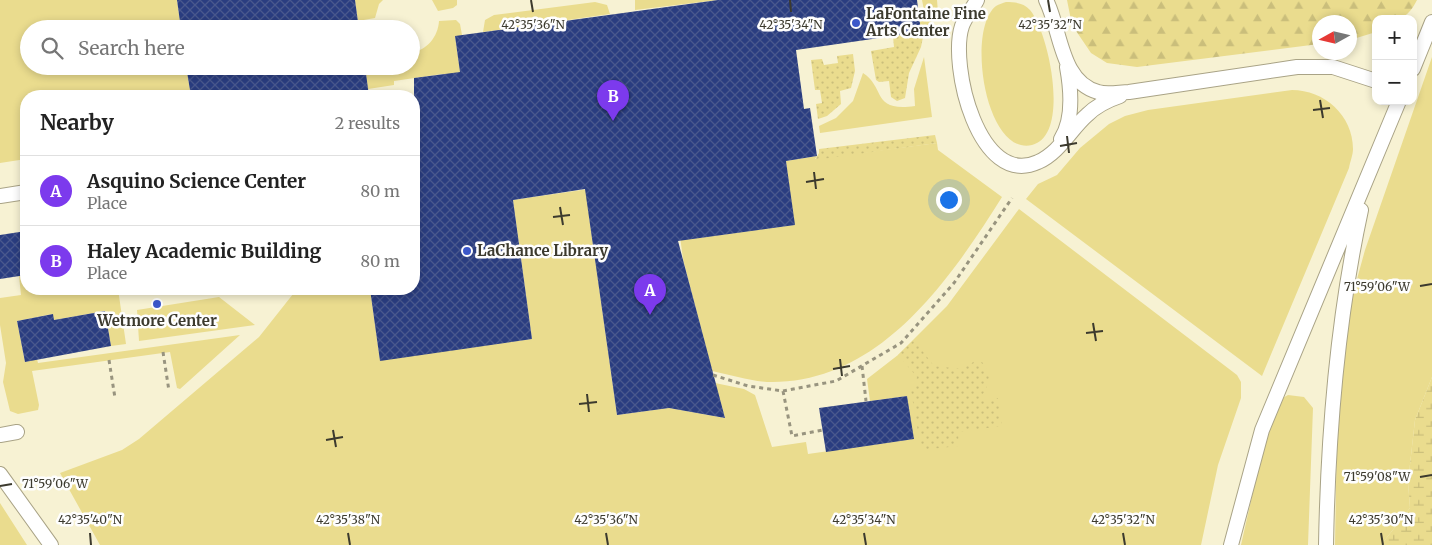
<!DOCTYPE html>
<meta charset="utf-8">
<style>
body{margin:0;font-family:Merriweather,serif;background:#f2f2f2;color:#222}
.controls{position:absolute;right:15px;top:15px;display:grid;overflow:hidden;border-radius:10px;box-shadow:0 2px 8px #0003}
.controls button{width:45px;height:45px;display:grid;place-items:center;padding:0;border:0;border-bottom:1px solid #e0e0e0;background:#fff;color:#222;font:25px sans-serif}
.compass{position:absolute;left:1312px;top:15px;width:45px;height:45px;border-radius:50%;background:#fff;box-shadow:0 2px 8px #0003;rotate:262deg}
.you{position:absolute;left:948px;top:199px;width:18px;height:18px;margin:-12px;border:4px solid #fff;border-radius:50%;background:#1a73e8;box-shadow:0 0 0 8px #1a73e833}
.badge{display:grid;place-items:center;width:32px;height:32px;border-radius:50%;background:#7c3aed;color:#fff;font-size:16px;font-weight:700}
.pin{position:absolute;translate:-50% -41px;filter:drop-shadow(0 1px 2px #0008)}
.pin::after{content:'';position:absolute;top:26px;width:18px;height:15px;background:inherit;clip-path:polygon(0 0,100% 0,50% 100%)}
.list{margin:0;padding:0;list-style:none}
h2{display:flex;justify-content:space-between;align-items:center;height:65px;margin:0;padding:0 20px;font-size:21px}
h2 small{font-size:16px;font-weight:400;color:#767676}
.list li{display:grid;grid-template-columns:32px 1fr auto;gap:15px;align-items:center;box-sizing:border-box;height:70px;padding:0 20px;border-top:1px solid #e0e0e0}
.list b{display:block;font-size:19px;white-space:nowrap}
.list p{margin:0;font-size:16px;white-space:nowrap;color:#767676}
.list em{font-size:16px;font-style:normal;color:#767676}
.icon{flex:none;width:28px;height:28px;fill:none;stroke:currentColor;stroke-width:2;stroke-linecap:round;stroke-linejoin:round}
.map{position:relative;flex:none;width:1432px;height:545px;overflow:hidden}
.search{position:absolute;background:#fff;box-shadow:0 2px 8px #0003;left:20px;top:20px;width:400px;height:55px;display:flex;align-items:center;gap:12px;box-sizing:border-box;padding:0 18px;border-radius:28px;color:#767676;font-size:19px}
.panel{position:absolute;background:#fff;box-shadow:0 2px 8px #0003;left:20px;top:90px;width:400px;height:205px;border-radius:20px}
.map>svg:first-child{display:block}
.grass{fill:#eadc8e}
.forest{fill:url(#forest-firs)}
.wetland{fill:url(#wetland-marsh)}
.garden{fill:url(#garden-dots)}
.building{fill:url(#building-cross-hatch)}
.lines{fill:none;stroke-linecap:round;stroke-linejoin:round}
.service-casing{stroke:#a9a386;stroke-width:16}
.path{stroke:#98947f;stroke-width:3;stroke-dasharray:4 4;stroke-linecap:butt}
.service{stroke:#fff;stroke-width:14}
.ticks{fill:none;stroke:#3c3a2e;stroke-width:2}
.poi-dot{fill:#3b57c9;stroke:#fefefe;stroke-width:2}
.labels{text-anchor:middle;stroke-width:5;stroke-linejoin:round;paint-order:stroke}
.poi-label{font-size:15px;font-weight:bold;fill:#3c3a2e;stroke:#fefefe;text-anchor:start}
.ticks-label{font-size:12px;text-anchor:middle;fill:#3c3a2e;stroke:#fefefe;stroke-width:5;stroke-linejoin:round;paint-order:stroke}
</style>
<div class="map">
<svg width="1432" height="545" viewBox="0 0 1432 545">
<defs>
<pattern id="forest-firs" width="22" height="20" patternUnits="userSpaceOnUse" patternTransform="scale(1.25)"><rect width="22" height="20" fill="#eadc8e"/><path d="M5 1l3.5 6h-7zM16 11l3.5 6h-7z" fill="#cabe7b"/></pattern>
<pattern id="wetland-marsh" width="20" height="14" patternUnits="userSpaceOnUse" patternTransform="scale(1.25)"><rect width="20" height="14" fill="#eadc8e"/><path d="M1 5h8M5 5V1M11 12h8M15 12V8" fill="none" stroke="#cabe7b"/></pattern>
<pattern id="garden-dots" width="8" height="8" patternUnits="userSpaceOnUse" patternTransform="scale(1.25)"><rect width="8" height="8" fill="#eadc8e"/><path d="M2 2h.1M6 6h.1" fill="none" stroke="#cabe7b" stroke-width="1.8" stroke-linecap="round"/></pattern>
<pattern id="building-cross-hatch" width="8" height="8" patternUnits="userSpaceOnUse" patternTransform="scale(1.25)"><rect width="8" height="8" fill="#2a3d80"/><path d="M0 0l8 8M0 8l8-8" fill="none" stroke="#49588d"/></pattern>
</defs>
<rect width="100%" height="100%" fill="#f7f2d3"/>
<!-- grass -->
<path class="grass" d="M 0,0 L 177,0 L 181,29 L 29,29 L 29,66 L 186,66 L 191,96 L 26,96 L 26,159 L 0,163 Z
M 355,0 L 383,0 L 379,4 L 375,18 L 358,21 Z
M 432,0 L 457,0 L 457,5 L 453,8 L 438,11 Z
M 635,0 L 718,0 L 635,10 Z
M 922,0 L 937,0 L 938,12 L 924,32 L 921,32 L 919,16 L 925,15 Z
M 595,2 L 607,5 L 610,14 L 483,32 L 485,20 L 494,15 Z
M 1006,2 C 1015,2 1024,3 1030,10 C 1049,32 1071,136 1032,145 C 985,156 966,29 996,6 C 999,4 1003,3 1006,2 Z
M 456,20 L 460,24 L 462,35 L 455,37 L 461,77 L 442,74 L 394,81 L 394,85 L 368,89 L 365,66 L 411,66 L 411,53 C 427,50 438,37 439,21 Z
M 924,57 L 932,117 L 820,133 L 819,126 L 836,118 L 853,101 L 863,73 C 886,88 871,112 915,106 L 914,89 Z
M 1432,57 L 1432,377 L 1415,420 L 1408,482 L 1410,508 L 1381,545 L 1335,545 L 1337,430 L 1351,301 L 1365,250 Z
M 1292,90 C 1324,90 1353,115 1353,149 C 1353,155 1350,162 1349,168 L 1262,376 L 1026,199 L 1038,184 L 1057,175 L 1080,148 L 1109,124 L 1125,116 L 1148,110 Z
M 937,143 L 938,150 L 1002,197 C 951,278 881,382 772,382 C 752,382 732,375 712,371 L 683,259 L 677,214 L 691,239 L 794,225 L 786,161 L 817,156 L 815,159 Z
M 630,183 L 589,216 L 617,415 L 669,408 L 725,418 L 715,383 L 744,389 L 755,395 L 772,447 L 806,442 L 808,454 L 913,439 L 907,396 L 870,401 L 867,379 L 898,355 L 947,306 L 1019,209 L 1237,375 L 1241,382 L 1241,398 L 1218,465 L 1201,545 L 100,545 L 60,473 L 122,450 L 139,439 L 259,337 L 297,289 L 370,289 L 380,360 L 532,339 L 513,200 Z
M 26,275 L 26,289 L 118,289 L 126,344 L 111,346 L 105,311 L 54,320 L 52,314 L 17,321 L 25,362 L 37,359 L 38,363 L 240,335 L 180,389 L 177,388 L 170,352 L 32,371 L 39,405 L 38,410 L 18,414 L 10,411 L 3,382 L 6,363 L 0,325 L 0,298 L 21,295 L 19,276 Z
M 219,297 L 255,325 L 139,341 L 137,310 Z
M 1288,395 L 1304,397 L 1313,408 L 1308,545 L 1241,545 L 1260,461 L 1271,424 L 1281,399 Z
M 0,503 L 27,545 L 0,545 Z"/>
<!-- forest -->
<path class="forest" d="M 1067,0 L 1417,0 C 1406,22 1397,19 1376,19 L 1376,32 L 1350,40 L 1350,22 L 1320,22 L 1319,44 L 1137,67 L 1107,63 L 1091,53 L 1072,25 Z"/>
<!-- wetland -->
<path class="wetland" d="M 1432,377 L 1432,545 L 1381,545 L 1410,508 L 1408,482 L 1415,420 Z"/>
<!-- garden -->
<path class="garden" d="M 924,32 L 921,47 L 909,73 L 905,98 L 897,101 L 891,97 L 889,81 L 879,82 L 876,80 L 871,51 L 894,47 L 893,36 Z
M 853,54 L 855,71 L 851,88 L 840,91 L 841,104 L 827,116 L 818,119 L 816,104 L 822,103 L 820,90 L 815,90 L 811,60 L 822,59 L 824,65 L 838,63 L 837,56 Z
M 935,135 L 937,143 L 815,160 L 819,153 L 819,149 Z
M 914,340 L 934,366 L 962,369 L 975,361 L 982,362 C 991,374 991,381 983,394 L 979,396 L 979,400 L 998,398 L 1002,426 L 958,432 L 959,446 L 921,450 L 911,391 L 917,377 L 898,355 Z"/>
<!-- building -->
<path class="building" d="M 177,0 L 355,0 L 359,29 L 181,29 Z
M 718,0 L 917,0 L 921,32 L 796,50 L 804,109 L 810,108 L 817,156 L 786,161 L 795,225 L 678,241 L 725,418 L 669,408 L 617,415 L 585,189 L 513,200 L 532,339 L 380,361 L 370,289 L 414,289 L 414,78 L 460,72 L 455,36 Z
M 186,66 L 365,66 L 369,96 L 191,96 Z
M 26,231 L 26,275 L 0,279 L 0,235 Z
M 105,311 L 111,346 L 25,362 L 17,321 L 53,314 L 54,320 Z
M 907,396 L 914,439 L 826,452 L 819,408 Z"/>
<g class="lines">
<defs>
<path id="service" d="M 977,0 C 973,8 965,17 962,26 C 949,65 979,189 1038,162 C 1059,153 1071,129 1087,115 C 1096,106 1108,100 1120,96
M 1046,0 C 1061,29 1060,82 1098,92 C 1107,95 1120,92 1129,92 L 1297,67 L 1333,67 L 1376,81
M 1413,69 L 1432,22
M 1061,139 C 1074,119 1071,89 1067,67
M 0,196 L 26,192
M 0,435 L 17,432
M 0,474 L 51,545
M 1231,545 L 1262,430 L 1399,101
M 1326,545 C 1328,432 1337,321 1361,210"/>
</defs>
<!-- service casing -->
<use href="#service" class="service-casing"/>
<!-- path -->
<path class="path" d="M 163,352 L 169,391
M 109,360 L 115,398
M 862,366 L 866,401
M 713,375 L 748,386 L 783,391 L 836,381 L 901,343 L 954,283 L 1012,198
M 783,391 L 792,436 L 823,430"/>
<!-- service -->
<use href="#service" class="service"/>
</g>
<!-- ticks -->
<path class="ticks" d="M 531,0 L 533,12M 790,0 L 791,12M 1048,0 L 1050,12M 1320,100 L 1323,118M 1313,110 L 1330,108M 1067,136 L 1069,153M 1060,146 L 1077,143M 814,172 L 816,189M 806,182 L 824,179M 560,207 L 563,225M 553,217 L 570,215M 1420,286 L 1432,284M 1093,323 L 1096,341M 1086,333 L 1103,331M 840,359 L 842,376M 833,369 L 850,366M 587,394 L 589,412M 579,404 L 597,402M 333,430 L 336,447M 326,440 L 343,437M 1420,477 L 1432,475M 0,486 L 12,484M 90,533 L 91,545M 348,533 L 350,545M 606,533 L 608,545M 864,533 L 866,545M 1123,533 L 1125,545M 1381,533 L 1383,545"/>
<!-- markers -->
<g class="poi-dot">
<circle cx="856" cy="23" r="5"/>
<circle cx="467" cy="251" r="5"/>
<circle cx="157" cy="304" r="5"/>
</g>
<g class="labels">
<!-- poi labels -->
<g class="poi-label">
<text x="866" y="19">LaFontaine Fine<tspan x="866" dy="17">Arts Center</tspan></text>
<text x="477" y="256">LaChance Library</text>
<text x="157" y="326" text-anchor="middle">Wetmore Center</text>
</g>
</g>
<g class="ticks-label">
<text x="533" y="29">42°35'36"N</text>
<text x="791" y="29">42°35'34"N</text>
<text x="1050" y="29">42°35'32"N</text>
<text x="1377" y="291">71°59'06"W</text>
<text x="1377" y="481">71°59'08"W</text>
<text x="55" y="488">71°59'06"W</text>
<text x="90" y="524">42°35'40"N</text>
<text x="348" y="524">42°35'38"N</text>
<text x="606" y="524">42°35'36"N</text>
<text x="864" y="524">42°35'34"N</text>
<text x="1123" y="524">42°35'32"N</text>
<text x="1381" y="524">42°35'30"N</text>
</g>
</svg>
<div class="controls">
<button>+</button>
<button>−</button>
</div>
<svg class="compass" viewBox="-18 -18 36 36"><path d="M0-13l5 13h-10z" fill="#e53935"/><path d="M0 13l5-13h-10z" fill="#767676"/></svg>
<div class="you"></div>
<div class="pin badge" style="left:650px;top:315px">A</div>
<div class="pin badge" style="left:613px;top:121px">B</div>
<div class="search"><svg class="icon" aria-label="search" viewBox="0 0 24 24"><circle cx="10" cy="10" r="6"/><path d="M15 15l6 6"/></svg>Search here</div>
<section class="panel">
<h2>Nearby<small>2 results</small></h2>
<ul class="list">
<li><span class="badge">A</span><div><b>Asquino Science Center</b><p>Place</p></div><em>80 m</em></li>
<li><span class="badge">B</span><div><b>Haley Academic Building</b><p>Place</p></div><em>80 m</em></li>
</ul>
</section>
</div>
